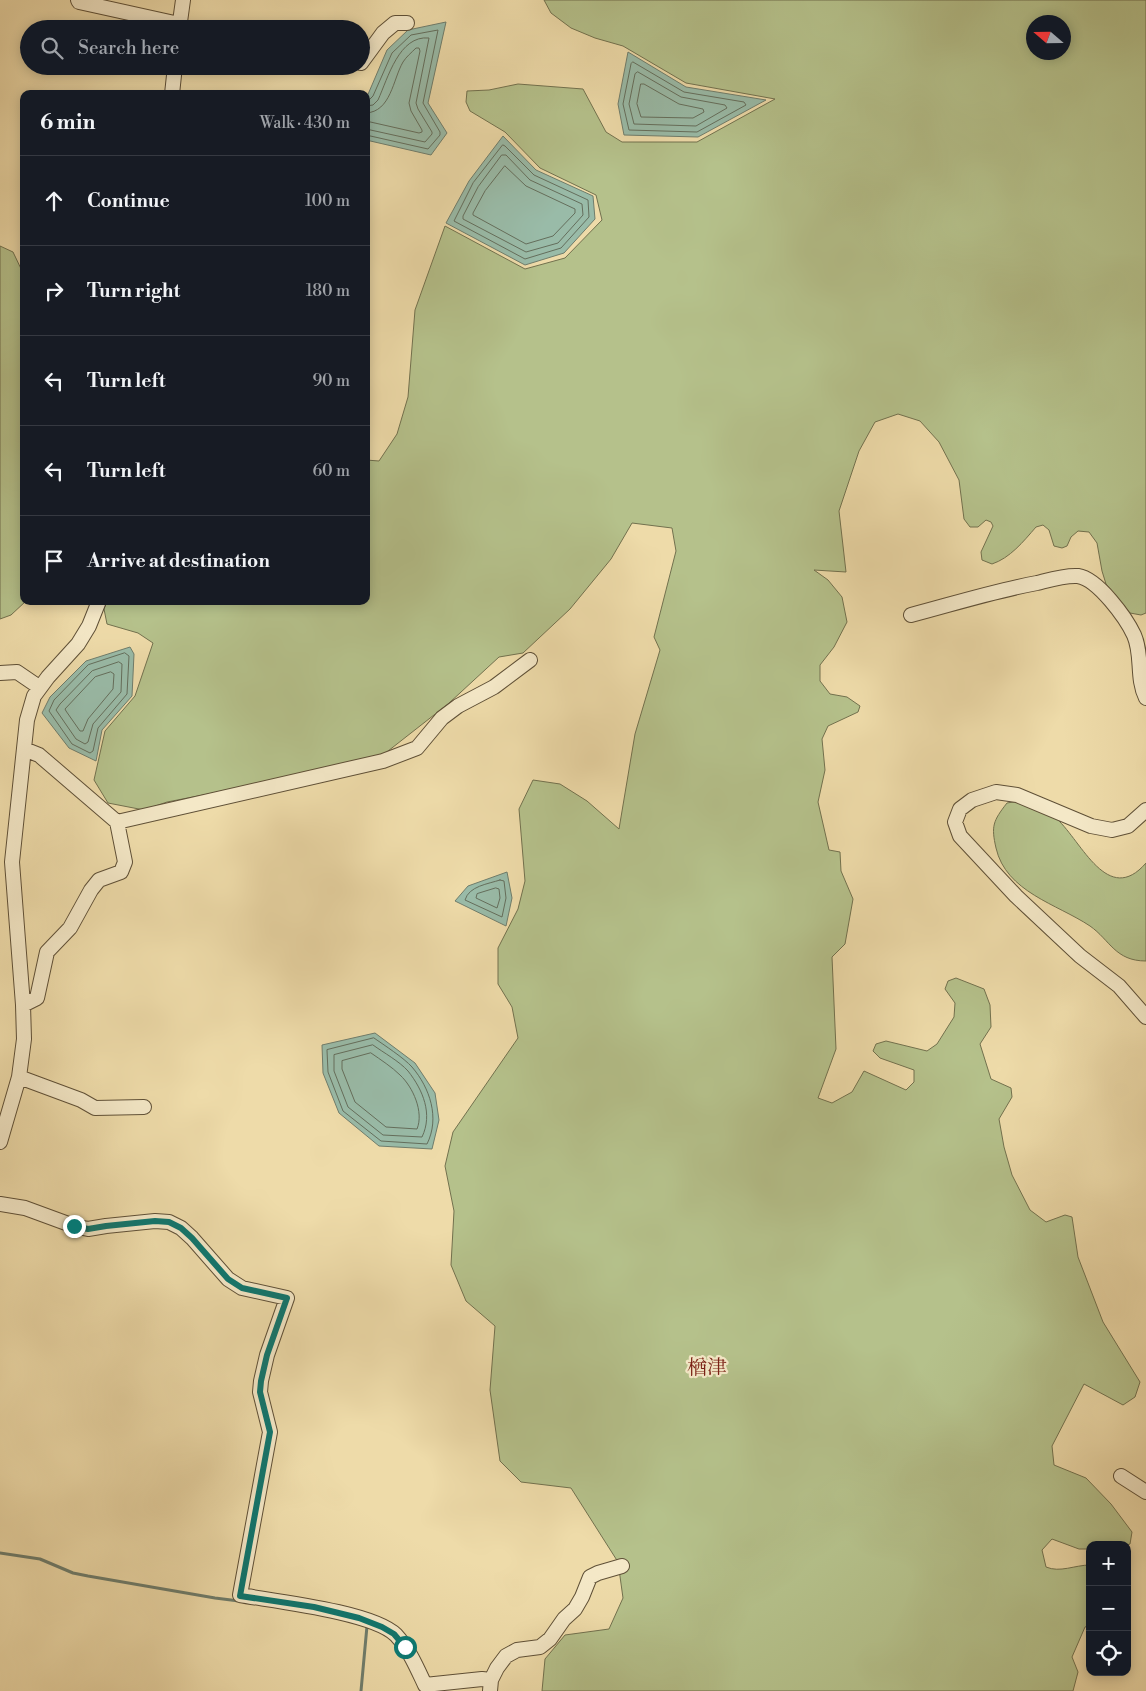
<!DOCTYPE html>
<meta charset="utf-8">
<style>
body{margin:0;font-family:"Libre Bodoni","Noto Serif JP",serif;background:#242831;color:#f1f3f6}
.controls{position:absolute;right:15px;bottom:15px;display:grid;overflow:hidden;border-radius:10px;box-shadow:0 2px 12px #0003}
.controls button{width:45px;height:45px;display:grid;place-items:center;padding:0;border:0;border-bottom:1px solid #363941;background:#171b24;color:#f1f3f6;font:25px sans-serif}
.compass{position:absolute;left:1026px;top:15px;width:45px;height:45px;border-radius:50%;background:#171b24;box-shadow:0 2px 12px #0003;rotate:290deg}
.stop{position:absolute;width:15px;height:15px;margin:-11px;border:4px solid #0f766e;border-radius:50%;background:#fff}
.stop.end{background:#0f766e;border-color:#fff;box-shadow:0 1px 5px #0008}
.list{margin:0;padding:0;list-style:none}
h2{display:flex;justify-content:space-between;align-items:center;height:65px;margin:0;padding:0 20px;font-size:21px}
h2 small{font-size:16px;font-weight:400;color:#9ea1a6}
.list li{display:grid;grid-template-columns:32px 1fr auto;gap:15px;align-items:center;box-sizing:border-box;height:90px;padding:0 20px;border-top:1px solid #363941}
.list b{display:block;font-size:19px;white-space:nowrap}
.list em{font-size:16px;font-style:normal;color:#9ea1a6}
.icon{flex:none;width:28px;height:28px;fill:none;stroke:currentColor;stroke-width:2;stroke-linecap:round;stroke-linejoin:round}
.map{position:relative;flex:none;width:1146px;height:1691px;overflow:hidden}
.search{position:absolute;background:#171b24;box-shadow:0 2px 12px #0003;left:20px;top:20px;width:350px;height:55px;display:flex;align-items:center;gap:12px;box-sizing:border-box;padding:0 18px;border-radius:28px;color:#9ea1a6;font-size:19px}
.panel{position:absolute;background:#171b24;box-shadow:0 2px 12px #0003;left:20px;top:90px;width:350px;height:515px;border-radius:10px}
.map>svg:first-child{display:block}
.green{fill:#b5c18b;stroke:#72714e;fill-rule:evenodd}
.water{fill:#99bba8;stroke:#6f7d6c}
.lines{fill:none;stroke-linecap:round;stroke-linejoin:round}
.shore{stroke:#646e5c;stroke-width:1}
.stream{stroke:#6f7d6c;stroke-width:3}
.minor-casing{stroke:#5f5037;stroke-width:16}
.minor{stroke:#f4e8c7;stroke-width:14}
.route{stroke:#0f766e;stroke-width:6}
.labels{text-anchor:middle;stroke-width:4.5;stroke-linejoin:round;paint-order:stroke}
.quarter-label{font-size:20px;fill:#7a1f14;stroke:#f4e8c7}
</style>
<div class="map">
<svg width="1146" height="1691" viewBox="0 0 1146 1691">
<rect width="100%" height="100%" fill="#eedba9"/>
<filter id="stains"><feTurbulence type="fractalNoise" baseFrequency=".004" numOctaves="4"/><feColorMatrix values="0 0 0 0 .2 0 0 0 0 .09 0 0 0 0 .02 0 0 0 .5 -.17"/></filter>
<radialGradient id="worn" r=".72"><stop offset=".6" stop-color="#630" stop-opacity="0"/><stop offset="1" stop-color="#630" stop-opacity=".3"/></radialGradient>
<!-- green -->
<path class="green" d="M 544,0 L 1146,0 L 1146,613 L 1141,615 L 1130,613 L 1106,584 L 1102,571 L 1097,543 L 1089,532 L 1078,531 L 1071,537 L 1067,546 L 1062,548 L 1054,546 L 1049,530 L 1043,525 L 1036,527 C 1023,542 1010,558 992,564 L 982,560 L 981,552 L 993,526 L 991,522 L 986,520 L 978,527 L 970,527 L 964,519 L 959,480 L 939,442 L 920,421 L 898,414 L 875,422 L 859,451 L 839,511 L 846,572 L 814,570 L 828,580 L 842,597 L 847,622 L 834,647 L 820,665 L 820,681 L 830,694 L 847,697 L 860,706 L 858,712 L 828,726 L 822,739 L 825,770 L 818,802 L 829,850 L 840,852 L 841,871 L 853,899 L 845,944 L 832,957 L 836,1049 L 818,1098 L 832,1103 L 852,1092 L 864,1071 L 906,1090 L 914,1082 L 914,1070 L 880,1058 L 873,1051 L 876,1044 L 886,1041 L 927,1051 L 937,1044 L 954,1017 L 955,1003 L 945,989 L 948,981 L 956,978 L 984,989 L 990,1005 L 991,1027 L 980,1044 L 991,1079 L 1011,1088 L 1012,1097 L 999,1119 L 1004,1147 L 1012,1175 L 1030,1210 L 1046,1222 L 1065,1215 L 1072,1217 L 1078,1257 L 1103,1322 L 1140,1382 L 1135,1397 L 1123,1405 L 1084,1384 L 1052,1446 L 1054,1465 L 1086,1478 L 1111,1504 L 1132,1532 L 1130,1544 L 1127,1545 L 1090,1545 L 1090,1549 L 1079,1549 L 1052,1539 L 1042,1550 L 1046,1567 C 1060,1573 1075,1565 1090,1565 L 1090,1625 L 1085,1627 L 1072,1657 L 1078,1672 L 1073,1691 L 542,1691 L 545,1659 L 565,1635 L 609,1629 L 623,1598 L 618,1562 L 571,1488 L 521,1482 L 500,1461 L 490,1390 L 495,1326 L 466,1301 L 451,1265 L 454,1211 L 445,1166 L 453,1132 L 518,1038 L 512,1007 L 498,984 L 498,948 L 518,909 L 525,881 L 519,809 L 533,780 L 560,784 L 587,801 L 619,829 L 635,734 L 660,650 L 654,637 L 676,551 L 672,528 L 632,523 L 611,559 L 570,609 L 523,653 L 499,657 L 448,704 L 374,762 L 167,802 L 144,810 L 108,803 L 94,780 L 105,731 L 135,696 L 153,643 L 138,633 L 107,624 L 104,609 L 107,601 L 366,601 L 366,460 L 379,461 L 397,434 L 408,397 L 415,310 L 445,226 L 525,269 L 565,258 L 602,220 L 596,195 L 540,168 L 505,132 L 470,111 L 466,102 L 467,91 L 489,90 L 518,84 L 583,89 L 606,132 L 622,142 L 697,142 L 775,99 L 686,83 L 623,46 L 595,38 L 571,28 L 551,13 ZM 1034,22 L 1064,22 L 1064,52 L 1034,52 Z
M 0,246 L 13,252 L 24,275 L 24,601 L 26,601 L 11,615 L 0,619 Z
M 1019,801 C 1033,806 1045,809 1057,819 C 1082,842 1108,907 1146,863 L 1146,961 C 1115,961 1110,940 1090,926 C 1057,904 1006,892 996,848 C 991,826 993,821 1007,803 Z"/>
<!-- water -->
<path class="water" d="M 446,22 L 428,103 L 447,133 L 431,155 L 366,140 L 366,99 L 387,50 L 408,30 Z
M 628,52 L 686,87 L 766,100 L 698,137 L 624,135 L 618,104 Z
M 503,136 L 536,170 L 593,196 L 595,219 L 564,253 L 525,265 L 446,223 L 469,181 Z
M 130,647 L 134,654 L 132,696 L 102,730 L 96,761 L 69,748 L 42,713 L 50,697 L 86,661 Z
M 507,872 L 512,898 L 506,926 L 455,901 L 468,886 Z
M 375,1033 L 415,1063 L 435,1093 L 439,1120 L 432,1149 L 379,1146 L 339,1113 L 323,1073 L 322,1045 Z"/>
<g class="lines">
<!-- shore -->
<path class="shore" d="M 633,62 L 684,92 L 744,102 L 746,105 L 697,132 L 629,130 L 623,104 L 631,64 Z
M 638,72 L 681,97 L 725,105 L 727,108 L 696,126 L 634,124 L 629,104 L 635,74 Z
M 641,84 L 644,84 L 679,104 L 703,109 L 704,112 L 693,118 L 641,117 L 637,104 Z
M 366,100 L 370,99 L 373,96 L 392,53 L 411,35 L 438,30 L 423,103 L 440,132 L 440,135 L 428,149 L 366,135
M 366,106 L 373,105 L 378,100 C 388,78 399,35 429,38 L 416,103 L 418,109 L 432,132 L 432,134 L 425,142 L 366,129
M 366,113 C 391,112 393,79 403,62 C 406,57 412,52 416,48 L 419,48 L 420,51 L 409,103 L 411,111 L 422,130 L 422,132 L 419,133 L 366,121
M 503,145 L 505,146 L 534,175 L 588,200 L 589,217 L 561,248 L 525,259 L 454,221 L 473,183 Z
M 502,155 L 506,155 L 530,180 L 582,204 L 583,215 L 558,243 L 526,252 L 463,219 L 463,216 L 478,187 Z
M 505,166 L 526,186 L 575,209 L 575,213 L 553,236 L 526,244 L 473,215 L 473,213 L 485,191 Z
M 125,653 L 129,656 L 127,694 L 98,728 L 93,751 L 90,753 L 72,744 L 49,711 L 54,700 L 88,665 Z
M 119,662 L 122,664 L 121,692 L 93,724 L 88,742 L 85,744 L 76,739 L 56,710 L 60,704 L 92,671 Z
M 111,672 L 114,674 L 113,689 L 88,719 L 83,731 L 80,731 L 66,711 L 65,709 L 95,677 Z
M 500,880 L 504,881 L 506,898 L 502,917 L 465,900 C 469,886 488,884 500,880 Z
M 496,888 L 499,889 L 500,898 L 497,908 L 476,898 L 477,894 Z
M 374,1038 C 384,1045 404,1058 412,1067 C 430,1088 440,1118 427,1144 L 381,1141 L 343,1111 L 328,1072 L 327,1050 Z
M 373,1045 C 384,1053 399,1061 408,1071 C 423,1090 433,1114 422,1137 L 383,1135 L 348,1107 L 334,1071 L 334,1055 Z
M 371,1053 C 381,1060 392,1067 400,1075 C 413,1087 424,1112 417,1129 L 386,1127 L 355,1102 L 342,1069 L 342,1061 Z"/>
<!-- stream -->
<path class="stream" d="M 0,1553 L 40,1559 L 73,1573 L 88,1576 L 215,1598 L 239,1601
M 361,1691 L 367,1626"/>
<defs>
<path id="minor" d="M 78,0 L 79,2 L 179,24
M 179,29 L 183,0
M 361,63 L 383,33 L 395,23 L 407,23
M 172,94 L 175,66
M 911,615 C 953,604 994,591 1037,583 C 1049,580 1065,575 1078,576 C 1098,579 1126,618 1134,635 C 1143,655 1136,678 1146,698
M 0,673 L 17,672 L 39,687
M 24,749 L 39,755 L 117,822 L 383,761 L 417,748 L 442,718 L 458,706 L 494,687 L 530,660
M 1146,810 L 1128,826 L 1112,830 L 1091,826 L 1017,795 L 996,792 L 972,800 L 960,809 L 955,822 L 960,836 L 1016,896 L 1080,956 L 1119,986 L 1146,1017
M 23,1005 L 37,998 L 47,952 L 70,928 L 91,890 L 99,880 L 121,872 L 125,862 L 117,822
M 19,1077 L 81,1100 L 95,1108 L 144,1107
M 0,1142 L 19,1077 L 24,1039 L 23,1005 L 12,862 L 27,720 L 34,696 L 48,677 L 78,644 L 89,626 L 99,601
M 0,1204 L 25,1208 L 74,1226 L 88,1229 L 106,1226 L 155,1221 L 169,1222 L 181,1228 L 192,1238 L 228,1279 L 242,1288 L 287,1298 L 267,1355 L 261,1381 L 260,1392 L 270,1432 L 240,1595 C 274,1601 373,1612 396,1635 C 409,1649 417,1668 425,1685 L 482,1679 L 491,1680 L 490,1691
M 1121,1476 L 1146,1492
M 491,1680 L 497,1668 L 506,1656 L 517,1650 L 540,1647 L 550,1639 L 564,1619 L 575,1609 L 582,1597 L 590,1577 L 598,1573 L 622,1566"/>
</defs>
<!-- minor casing -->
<use href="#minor" class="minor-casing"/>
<!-- minor -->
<use href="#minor" class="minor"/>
</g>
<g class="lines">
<!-- route -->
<path class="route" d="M 74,1226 L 88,1229 L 106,1226 L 155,1221 L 169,1222 L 181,1228 L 192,1238 L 228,1279 L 242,1288 L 287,1298 L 267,1355 L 261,1381 L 260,1392 L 270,1432 L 240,1596 L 314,1607 L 359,1618 L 382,1627 L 394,1634 L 405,1647"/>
</g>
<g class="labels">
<!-- quarter labels -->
<g class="quarter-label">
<text x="707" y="1374">楢津</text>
</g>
</g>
<rect width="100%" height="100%" filter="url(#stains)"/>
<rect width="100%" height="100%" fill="url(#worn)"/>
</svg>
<div class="controls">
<button>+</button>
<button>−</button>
<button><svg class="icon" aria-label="locate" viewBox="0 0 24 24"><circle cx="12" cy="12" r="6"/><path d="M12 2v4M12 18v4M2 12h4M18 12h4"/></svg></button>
</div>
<svg class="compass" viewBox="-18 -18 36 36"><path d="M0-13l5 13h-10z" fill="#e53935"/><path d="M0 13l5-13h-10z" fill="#9ea1a6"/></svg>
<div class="stop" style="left:405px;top:1647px"></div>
<div class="stop end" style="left:74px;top:1226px"></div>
<div class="search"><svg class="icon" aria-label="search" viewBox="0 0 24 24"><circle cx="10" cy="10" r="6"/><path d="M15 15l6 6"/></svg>Search here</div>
<section class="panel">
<h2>6 min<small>Walk · 430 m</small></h2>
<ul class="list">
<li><svg class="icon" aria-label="ahead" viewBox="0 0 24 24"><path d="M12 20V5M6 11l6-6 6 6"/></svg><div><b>Continue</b></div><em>100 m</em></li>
<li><svg class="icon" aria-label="right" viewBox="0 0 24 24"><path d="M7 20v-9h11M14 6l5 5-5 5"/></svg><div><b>Turn right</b></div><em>180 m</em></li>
<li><svg class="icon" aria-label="left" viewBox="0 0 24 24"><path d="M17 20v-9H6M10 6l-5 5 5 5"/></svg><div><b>Turn left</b></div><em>90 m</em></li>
<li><svg class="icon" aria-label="left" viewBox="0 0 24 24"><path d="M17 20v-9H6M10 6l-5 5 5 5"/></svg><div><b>Turn left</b></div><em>60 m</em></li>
<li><svg class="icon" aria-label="arrive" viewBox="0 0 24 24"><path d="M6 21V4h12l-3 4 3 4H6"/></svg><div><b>Arrive at destination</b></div></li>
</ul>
</section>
</div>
